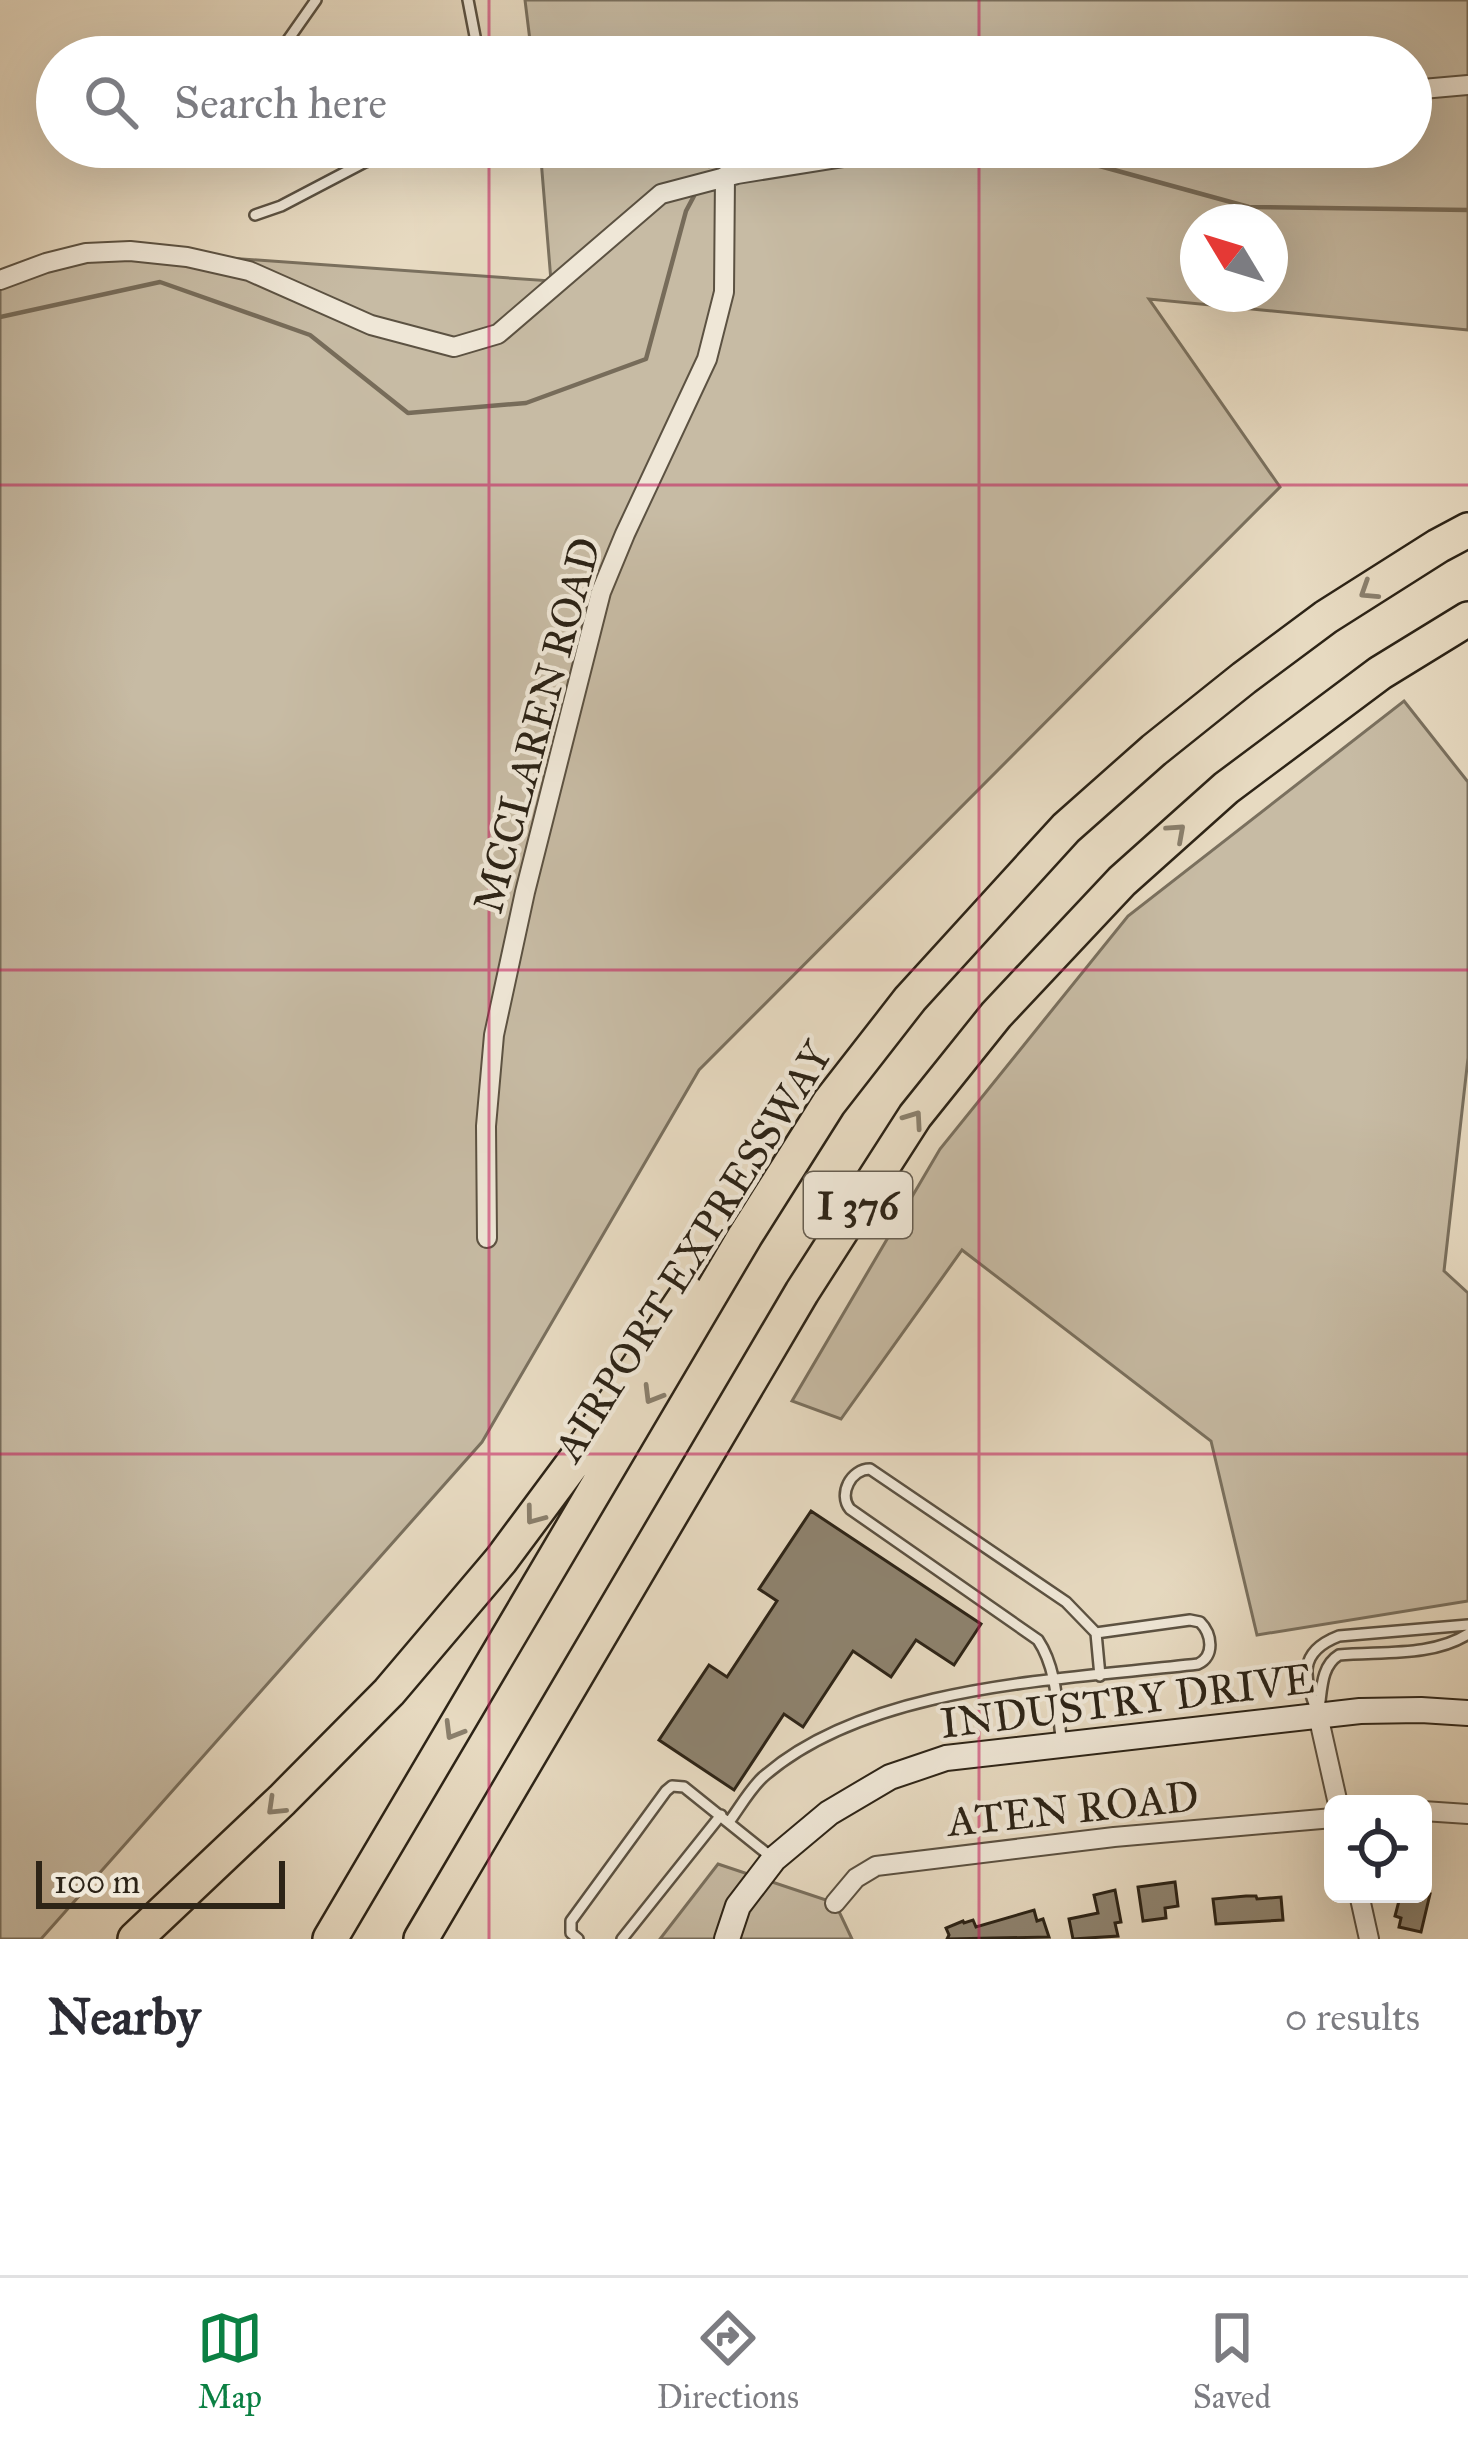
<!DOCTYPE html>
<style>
body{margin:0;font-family:"IM FELL Great Primer",serif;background:#f2f2f3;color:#2b2b33}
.controls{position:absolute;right:36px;bottom:36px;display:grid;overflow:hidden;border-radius:18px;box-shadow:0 12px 48px #0002}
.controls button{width:108px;height:108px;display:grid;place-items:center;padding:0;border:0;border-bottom:3px solid #e1e1e2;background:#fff;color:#2b2b33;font:60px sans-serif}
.compass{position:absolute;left:1180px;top:204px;width:108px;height:108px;border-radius:50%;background:#fff;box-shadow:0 12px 48px #0002;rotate:308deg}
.scale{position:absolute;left:36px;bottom:30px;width:249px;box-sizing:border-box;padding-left:12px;border:6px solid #2d2417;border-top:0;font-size:33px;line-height:42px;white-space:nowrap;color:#2d2417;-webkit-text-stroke:9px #efe7d7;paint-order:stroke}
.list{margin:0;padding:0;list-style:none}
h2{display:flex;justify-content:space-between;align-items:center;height:156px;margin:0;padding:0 48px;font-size:51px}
h2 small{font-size:39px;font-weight:400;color:#7c7c81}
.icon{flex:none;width:66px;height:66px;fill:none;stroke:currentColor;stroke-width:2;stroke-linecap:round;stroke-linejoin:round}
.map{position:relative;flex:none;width:1468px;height:1939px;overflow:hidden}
.search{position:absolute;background:#fff;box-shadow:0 12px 48px #0002;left:36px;right:36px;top:36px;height:132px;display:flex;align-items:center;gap:30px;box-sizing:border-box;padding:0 42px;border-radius:66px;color:#7c7c81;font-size:45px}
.sheet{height:336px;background:#fff}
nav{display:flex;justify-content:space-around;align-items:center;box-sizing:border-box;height:168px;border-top:3px solid #e1e1e2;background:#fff;font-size:33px;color:#7c7c81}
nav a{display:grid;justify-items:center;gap:6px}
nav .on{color:#0b8043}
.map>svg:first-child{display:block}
.green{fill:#c7bba4;stroke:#7a705e;stroke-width:3;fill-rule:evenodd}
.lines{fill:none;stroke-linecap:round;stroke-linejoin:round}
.stream{stroke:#776c5a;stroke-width:4.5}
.building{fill:#8e836f;stroke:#2d2417;stroke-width:3}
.lane-casing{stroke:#5c5242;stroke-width:14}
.street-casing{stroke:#5c5242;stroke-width:22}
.secondary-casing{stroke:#2d2417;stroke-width:28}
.highway-casing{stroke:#2d2417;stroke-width:38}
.lane{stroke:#efe7d7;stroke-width:9}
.street{stroke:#efe7d7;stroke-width:18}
.secondary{stroke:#efe7d7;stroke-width:24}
.highway{stroke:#e7dac1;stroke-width:33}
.oneway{stroke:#8a7f6c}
.grid{fill:none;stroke:#c2185b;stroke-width:3;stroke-opacity:0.55}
.labels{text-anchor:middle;stroke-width:9;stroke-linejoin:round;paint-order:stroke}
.shield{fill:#efe7d7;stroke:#675e51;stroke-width:3}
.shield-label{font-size:39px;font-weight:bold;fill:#2d2417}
.street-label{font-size:42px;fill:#2d2417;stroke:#efe7d7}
</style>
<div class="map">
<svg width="1468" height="1939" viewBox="0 0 1468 1939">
<rect width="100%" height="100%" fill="#e7dac1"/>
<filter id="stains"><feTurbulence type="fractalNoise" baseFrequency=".00167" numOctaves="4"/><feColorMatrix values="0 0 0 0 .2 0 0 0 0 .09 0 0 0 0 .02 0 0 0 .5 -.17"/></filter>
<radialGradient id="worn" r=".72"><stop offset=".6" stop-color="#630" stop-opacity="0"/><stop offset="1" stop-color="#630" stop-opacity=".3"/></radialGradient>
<!-- green -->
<path class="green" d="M 525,0 L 1468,0 L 1468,330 L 1149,299 L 1280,487 L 699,1070 L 482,1442 L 41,1939 L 0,1939 L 0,284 L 130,251 L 551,281 L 540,147 L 1411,147 L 1411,57 L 532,57 ZM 1198,222 L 1270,222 L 1270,294 L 1198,294 Z
M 1404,701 L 1468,782 L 1468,1058 L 1444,1271 L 1468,1293 L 1468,1601 L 1257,1635 L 1211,1441 L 962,1250 L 841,1419 L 792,1401 L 940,1149 L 1128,916 Z
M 718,1864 L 835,1903 L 852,1939 L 660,1939 Z"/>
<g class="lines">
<!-- stream -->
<path class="stream" d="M 1052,147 L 1096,165 L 1249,207 L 1468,210
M 709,166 L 712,160 L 743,147
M 0,317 L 160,282 L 310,335 L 408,413 L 526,403 L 646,359 L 686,211 L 694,196"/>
</g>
<!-- building -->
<path class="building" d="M 811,1511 L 981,1624 L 954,1665 L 916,1640 L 891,1677 L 853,1651 L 803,1727 L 784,1714 L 734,1790 L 659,1740 L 709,1665 L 727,1677 L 777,1601 L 759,1589 Z
M 1175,1882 L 1178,1906 L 1165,1908 L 1166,1918 L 1143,1921 L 1138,1887 Z
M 1115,1890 L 1121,1922 L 1115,1923 L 1118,1936 L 1073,1939 L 1069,1919 L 1098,1913 L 1094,1895 Z
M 1407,1894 L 1430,1894 L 1421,1932 L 1399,1927 L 1401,1918 L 1395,1916 L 1400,1897 L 1406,1899 Z
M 1246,1896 L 1256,1896 L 1257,1899 L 1281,1897 L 1283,1920 L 1216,1924 L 1213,1899 Z
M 1034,1910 L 1037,1921 L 1043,1919 L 1049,1937 L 947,1939 L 949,1935 L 946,1928 L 963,1921 L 964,1923 L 973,1920 L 976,1927 Z"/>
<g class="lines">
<defs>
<path id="lane" d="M 468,0 L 479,57
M 276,57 L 316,0
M 335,147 L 360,164
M 255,215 L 281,206 L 365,162 L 411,147
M 1319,1709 C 1322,1689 1321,1666 1339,1655 C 1381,1651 1432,1657 1468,1634
M 1318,1715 C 1305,1679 1295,1653 1339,1636 L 1468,1625
M 1062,1745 C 1057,1710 1058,1670 1038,1640 L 850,1509 C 838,1494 851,1469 870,1469 L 1066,1602 L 1096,1633
M 729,1822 C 740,1807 750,1789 763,1777 C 869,1684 1063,1680 1198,1664 C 1215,1656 1212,1634 1200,1622 L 1190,1620 L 1096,1633 L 1100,1676
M 578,1939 L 571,1933 L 571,1921 L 666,1791 L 672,1786 L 684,1787 L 770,1856
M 622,1939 L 721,1815"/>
<path id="street" d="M 1411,90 L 1468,85
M 0,280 L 46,263 L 86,253 L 130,251 L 187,257 L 249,271 L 371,325 L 454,347 L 498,334 L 661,194 L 737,174 L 906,147
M 487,1238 L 486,1126 L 494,1035 L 525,892 L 601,592 L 625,534 L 707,359 L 724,292 L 725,176
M 1318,1715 L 1338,1804
M 1423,1811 L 1468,1814
M 1359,1894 L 1369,1939
M 835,1903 L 856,1878 L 876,1866 L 1114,1837 L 1333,1818"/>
<path id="secondary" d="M 727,1939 L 738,1906 L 774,1859 L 829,1813 L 890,1777 L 946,1758 L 1360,1711 L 1421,1710 L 1468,1713"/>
<path id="highway" d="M 135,1939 L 282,1800 L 389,1692 L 501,1560 L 579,1455 L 688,1293
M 330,1939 L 745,1236 L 829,1103 L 910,999 L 1066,828 L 1154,750 L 1244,678 L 1326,617 L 1438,546 L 1468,530
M 421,1939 L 802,1292 L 915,1116 L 996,1015 L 1122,881 L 1226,788 L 1380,673 L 1468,619"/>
</defs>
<!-- lane casing -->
<use href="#lane" class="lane-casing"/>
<!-- street casing -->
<use href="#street" class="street-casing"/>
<!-- secondary casing -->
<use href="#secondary" class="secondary-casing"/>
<!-- highway casing -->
<use href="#highway" class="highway-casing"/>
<!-- lane -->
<use href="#lane" class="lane"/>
<!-- street -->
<use href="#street" class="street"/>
<!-- secondary -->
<use href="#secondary" class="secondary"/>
<!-- highway -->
<use href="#highway" class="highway"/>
</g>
<!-- one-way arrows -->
<defs><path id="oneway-chevron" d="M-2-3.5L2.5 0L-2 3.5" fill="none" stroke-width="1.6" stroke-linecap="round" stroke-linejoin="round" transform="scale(3)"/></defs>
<g class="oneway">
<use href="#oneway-chevron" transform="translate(1368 591) rotate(147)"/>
<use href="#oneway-chevron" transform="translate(1177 832) rotate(-42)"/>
<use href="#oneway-chevron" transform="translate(914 1119) rotate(-55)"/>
<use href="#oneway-chevron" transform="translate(652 1395) rotate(121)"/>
<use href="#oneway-chevron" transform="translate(534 1516) rotate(127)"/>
<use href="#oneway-chevron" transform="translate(453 1731) rotate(121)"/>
<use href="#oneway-chevron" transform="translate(275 1807) rotate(136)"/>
</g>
<!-- grid -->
<path class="grid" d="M 489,0 L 489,57M 979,0 L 979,57M 489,147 L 489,1939M 979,147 L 979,1939M 0,485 L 1468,485M 0,970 L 1468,970M 0,1454 L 1468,1454"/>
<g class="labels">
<!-- shield labels -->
<rect class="shield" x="804" y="1172" width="108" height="66" rx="9"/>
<g class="shield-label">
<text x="858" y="1219">I 376</text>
</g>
<!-- street labels -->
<g class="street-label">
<text transform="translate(536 725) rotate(-75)" y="15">MCCLAREN ROAD</text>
<text transform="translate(692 1251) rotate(-58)" y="15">AIRPORT EXPRESSWAY</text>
<text transform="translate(1127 1700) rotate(-7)" y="15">INDUSTRY DRIVE</text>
<text transform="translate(1073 1808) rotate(-6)" y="15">ATEN ROAD</text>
</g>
</g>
<rect width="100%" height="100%" filter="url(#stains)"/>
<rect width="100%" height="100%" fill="url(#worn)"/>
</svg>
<div class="controls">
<button><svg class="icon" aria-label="locate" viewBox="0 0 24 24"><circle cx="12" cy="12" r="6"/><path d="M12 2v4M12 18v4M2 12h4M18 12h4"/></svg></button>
</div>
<svg class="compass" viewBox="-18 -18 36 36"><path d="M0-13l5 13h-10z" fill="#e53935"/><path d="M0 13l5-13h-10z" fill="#7c7c81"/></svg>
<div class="scale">100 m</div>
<div class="search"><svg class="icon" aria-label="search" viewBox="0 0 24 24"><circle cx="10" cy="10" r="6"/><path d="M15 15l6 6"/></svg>Search here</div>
</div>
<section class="sheet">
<h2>Nearby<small>0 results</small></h2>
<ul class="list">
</ul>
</section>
<nav>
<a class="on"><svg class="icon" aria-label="map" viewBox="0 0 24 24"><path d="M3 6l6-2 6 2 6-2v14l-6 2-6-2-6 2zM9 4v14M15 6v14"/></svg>Map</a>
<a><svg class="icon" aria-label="directions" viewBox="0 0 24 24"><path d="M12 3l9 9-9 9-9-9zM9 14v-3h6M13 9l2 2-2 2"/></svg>Directions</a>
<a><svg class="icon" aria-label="saved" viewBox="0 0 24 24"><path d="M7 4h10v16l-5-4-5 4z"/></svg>Saved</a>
</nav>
